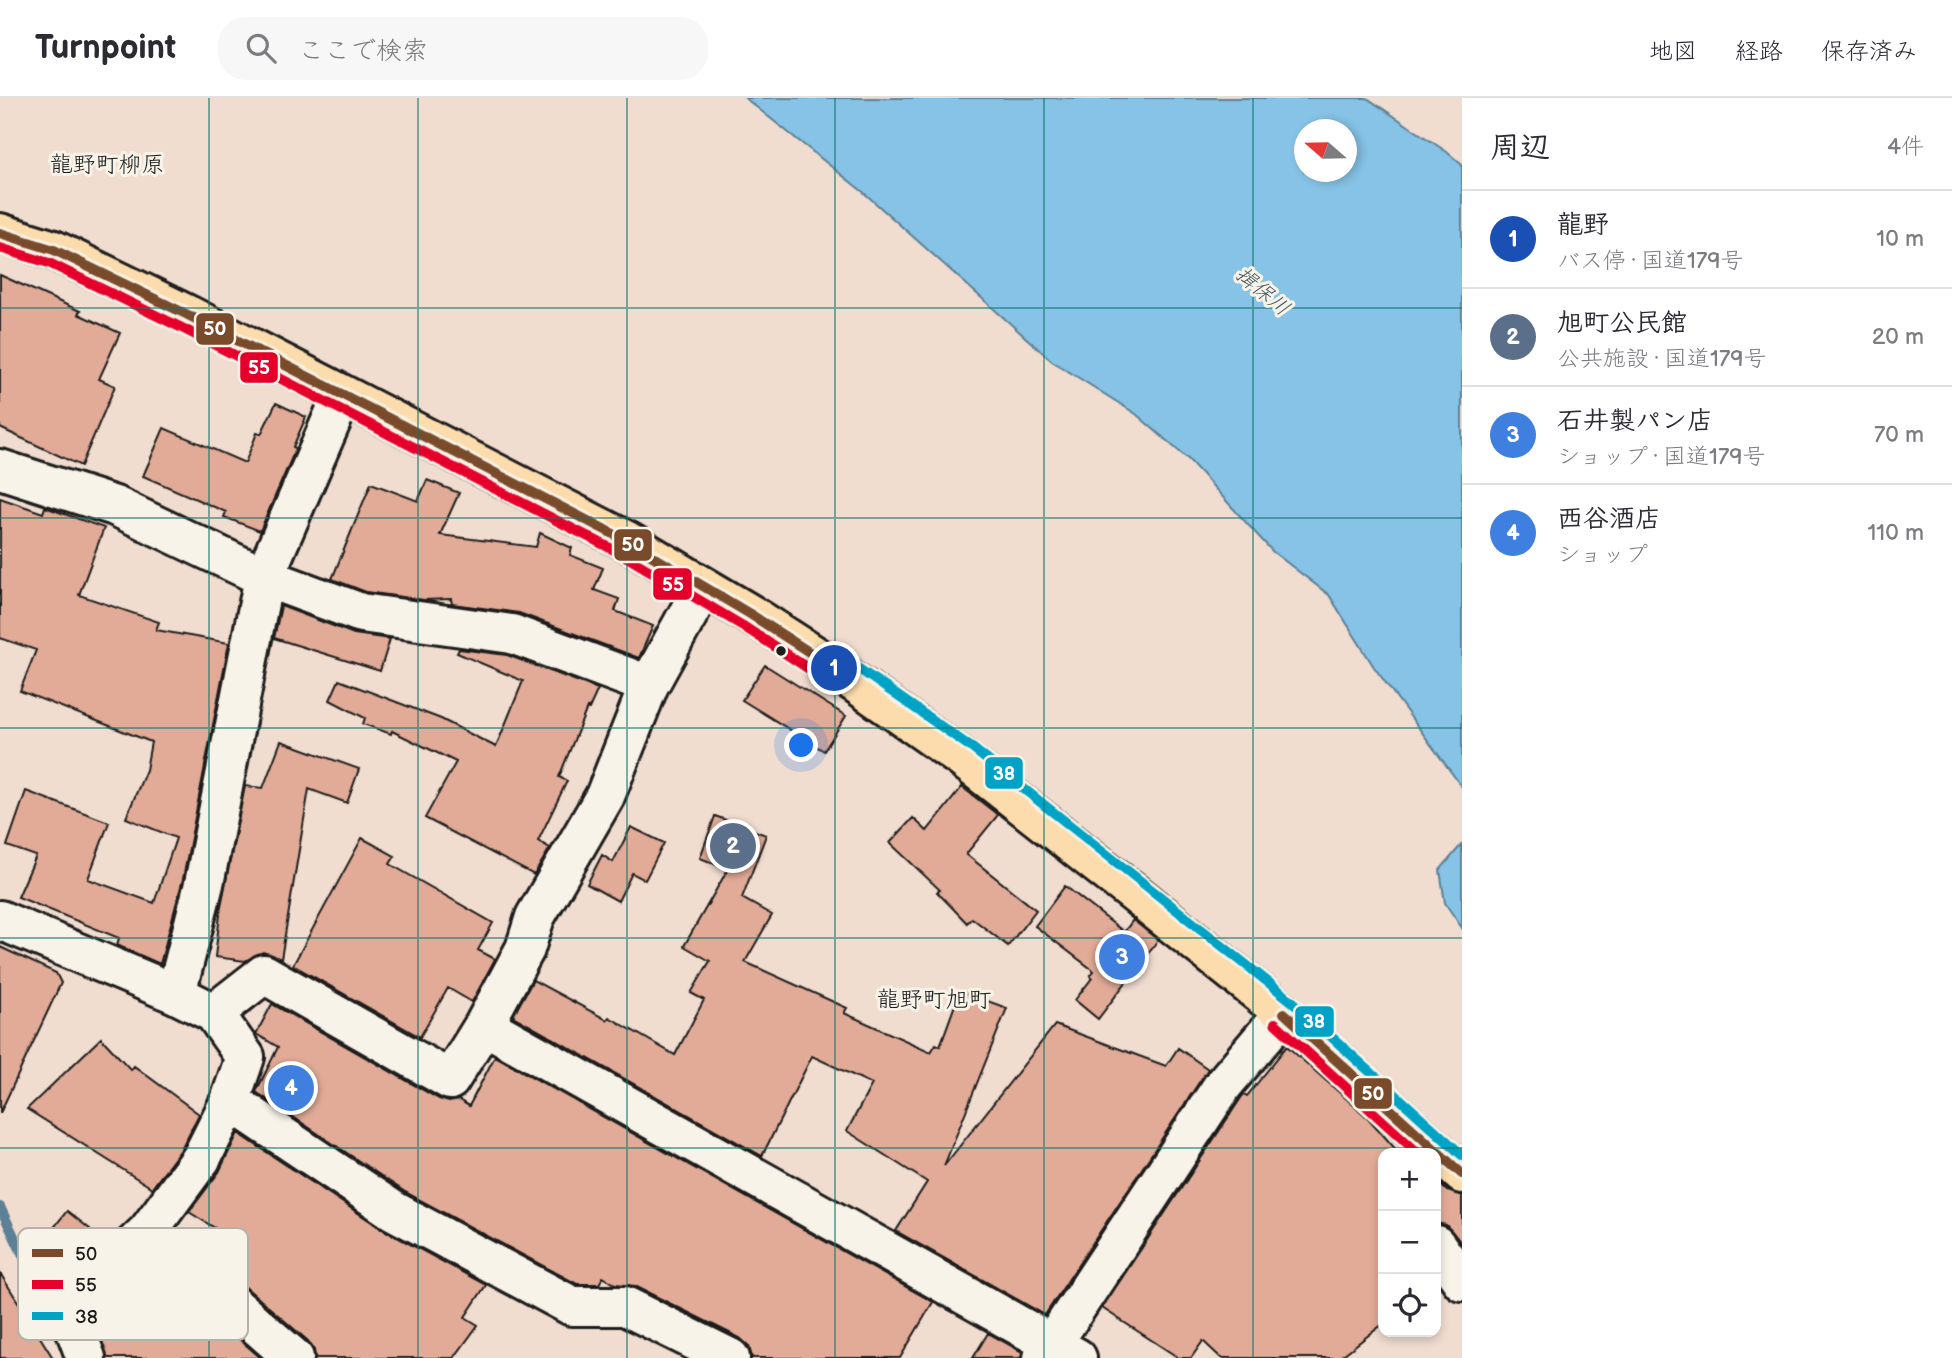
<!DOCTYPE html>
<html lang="ja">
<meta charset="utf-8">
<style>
body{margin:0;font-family:"Balsamiq Sans","Klee One",sans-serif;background:#f7f7f7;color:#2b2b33}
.controls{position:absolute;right:21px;bottom:21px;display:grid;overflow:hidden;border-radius:14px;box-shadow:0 4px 10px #0003}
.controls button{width:63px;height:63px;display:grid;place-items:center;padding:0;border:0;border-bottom:2px solid #e1e1e2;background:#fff;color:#2b2b33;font:35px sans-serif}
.compass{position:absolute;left:1294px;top:21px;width:63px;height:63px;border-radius:50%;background:#fff;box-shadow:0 4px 10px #0003;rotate:290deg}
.you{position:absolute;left:802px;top:648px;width:24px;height:24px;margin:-18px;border:5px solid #fff;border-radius:50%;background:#1a73e8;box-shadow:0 0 0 10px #1a73e833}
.badge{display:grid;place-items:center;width:46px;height:46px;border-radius:50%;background:#111827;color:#fff;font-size:23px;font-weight:700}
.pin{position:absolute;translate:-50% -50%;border:4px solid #fff;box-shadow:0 2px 7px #0006}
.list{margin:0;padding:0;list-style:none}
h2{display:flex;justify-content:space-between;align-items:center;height:91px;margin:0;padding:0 28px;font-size:30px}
h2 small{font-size:23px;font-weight:400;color:#7c7c81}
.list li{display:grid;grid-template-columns:46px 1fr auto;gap:21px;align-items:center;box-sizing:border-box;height:98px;padding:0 28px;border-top:2px solid #e1e1e2}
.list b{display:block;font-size:26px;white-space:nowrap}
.list p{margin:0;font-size:23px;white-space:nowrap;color:#7c7c81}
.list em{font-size:23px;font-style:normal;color:#7c7c81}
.icon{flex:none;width:38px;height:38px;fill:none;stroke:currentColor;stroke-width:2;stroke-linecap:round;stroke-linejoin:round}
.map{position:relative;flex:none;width:1462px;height:1260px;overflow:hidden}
header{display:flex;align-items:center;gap:42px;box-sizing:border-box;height:98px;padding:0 35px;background:#fff;border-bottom:2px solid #e1e1e2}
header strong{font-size:33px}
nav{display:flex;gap:38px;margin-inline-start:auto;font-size:24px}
.search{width:490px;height:63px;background:#f7f7f7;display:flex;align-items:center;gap:18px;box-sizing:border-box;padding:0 24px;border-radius:28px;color:#7c7c81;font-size:26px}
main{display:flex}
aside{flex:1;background:#fff}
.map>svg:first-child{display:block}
.water{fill:#86c3e6;stroke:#5c8095;stroke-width:2;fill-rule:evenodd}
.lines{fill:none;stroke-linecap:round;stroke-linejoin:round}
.stream{stroke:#5c8095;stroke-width:10}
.building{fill:#e2ab97;stroke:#1c1c1c;stroke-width:2}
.minor-casing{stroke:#1c1c1c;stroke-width:44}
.trunk-casing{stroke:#1c1c1c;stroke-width:44}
.minor{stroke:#f7f3e8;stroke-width:38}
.trunk{stroke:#fcdcac;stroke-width:38}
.bus-1-casing{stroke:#f7f3e8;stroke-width:16}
.bus-2-casing{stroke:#f7f3e8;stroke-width:16}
.bus-3-casing{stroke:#f7f3e8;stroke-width:16}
.bus-1{stroke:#7a4b2a;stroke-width:10}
.bus-2{stroke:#e4002b;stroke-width:10}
.bus-3{stroke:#01a2c5;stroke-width:10}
.grid{fill:none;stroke:#0f766e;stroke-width:2;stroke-opacity:0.55}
.bus-dot{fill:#1c1c1c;stroke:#f7f3e8;stroke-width:2.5}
.labels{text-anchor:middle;stroke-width:6;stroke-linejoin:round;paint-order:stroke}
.water-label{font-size:21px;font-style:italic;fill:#415663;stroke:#f7f3e8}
.quarter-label{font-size:23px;fill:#1c1c1c;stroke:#f7f3e8}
.key{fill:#f7f3e8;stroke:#b5b2ab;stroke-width:2}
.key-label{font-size:19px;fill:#1c1c1c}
.line-badge{stroke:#f7f3e8;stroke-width:2.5}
.badge-label{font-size:19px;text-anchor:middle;font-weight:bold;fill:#fff}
</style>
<header>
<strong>Turnpoint</strong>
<div class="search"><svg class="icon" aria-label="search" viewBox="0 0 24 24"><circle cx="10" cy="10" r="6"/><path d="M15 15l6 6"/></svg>ここで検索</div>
<nav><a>地図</a><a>経路</a><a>保存済み</a></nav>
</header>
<main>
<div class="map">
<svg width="1462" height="1260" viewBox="0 0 1462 1260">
<rect width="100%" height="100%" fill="#f1ddd0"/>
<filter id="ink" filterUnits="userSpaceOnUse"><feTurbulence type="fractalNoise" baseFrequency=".0143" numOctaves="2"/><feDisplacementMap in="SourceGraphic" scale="14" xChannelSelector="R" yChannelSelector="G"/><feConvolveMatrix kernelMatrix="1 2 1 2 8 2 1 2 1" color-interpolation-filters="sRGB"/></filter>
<g filter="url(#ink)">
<!-- water -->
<path class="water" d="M 745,0 L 1367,0 L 1447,54 L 1462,67 L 1462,689 L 1374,569 L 1329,497 L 1272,453 L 1189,362 L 1136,316 L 1052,263 L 862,93 ZM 1304,32 L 1346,32 L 1346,74 L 1304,74 Z
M 1462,746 L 1462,830 L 1445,805 L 1440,772 Z"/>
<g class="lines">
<!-- stream -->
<path class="stream" d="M 0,1109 L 56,1226"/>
</g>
<!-- building -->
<path class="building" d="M 0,177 L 80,213 L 78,216 L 120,235 L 99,281 L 115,288 L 81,368 L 0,330 Z
M 276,305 L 306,319 L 293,349 L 296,350 L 260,433 L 224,419 L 226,414 L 143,378 L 164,330 L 245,365 L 257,335 L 261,336 Z
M 427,382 L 459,395 L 440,437 L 536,449 L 540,435 L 572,450 L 570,457 L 603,470 L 594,492 L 619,501 L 615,513 L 653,528 L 639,560 L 519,515 L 452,506 L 451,501 L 424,502 L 366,494 L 332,481 L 371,385 L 418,403 Z
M 0,400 L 43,415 L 45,409 L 104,430 L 79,497 L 159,524 L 156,532 L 229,545 L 183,781 L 160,866 L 117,847 L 119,840 L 18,799 L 36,758 L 7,748 L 26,693 L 109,724 L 88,781 L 154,805 L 176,740 L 126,720 L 146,672 L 151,644 L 20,593 L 36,552 L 0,540 Z
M 281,508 L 354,536 L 390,541 L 380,573 L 274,540 Z
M 459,551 L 507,557 L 598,591 L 589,611 L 587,610 L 559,679 L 567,683 L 538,743 L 550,750 L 534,777 L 425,720 L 456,664 L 392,633 L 391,636 L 363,626 L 365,620 L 330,602 L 339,582 L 441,621 L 496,649 L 523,583 L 457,555 Z
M 765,567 L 846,618 L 824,653 L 742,602 Z
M 281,643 L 359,671 L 347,705 L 309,691 L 281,861 L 263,854 L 245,863 L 215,859 L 221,808 L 245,688 L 263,690 Z
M 962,689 L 998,717 L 966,756 L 1036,812 L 1008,848 L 972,820 L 967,825 L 937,794 L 940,792 L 890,745 L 913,720 L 927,733 Z
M 715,718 L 766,737 L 742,800 L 772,817 L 745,864 L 847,910 L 844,915 L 931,954 L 936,946 L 940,948 L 960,893 L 1007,910 L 944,1068 L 1055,927 L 1166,968 L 1178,950 L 1208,971 L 1045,1217 L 896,1133 L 927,1084 L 847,1033 L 872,986 L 812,958 L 762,1058 L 513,918 L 533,882 L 607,922 L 609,919 L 675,957 L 704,902 L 691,895 L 710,863 L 684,848 L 728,771 L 700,760 Z
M 631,729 L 664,745 L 645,782 L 632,775 L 618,803 L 587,786 L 602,757 L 613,764 Z
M 362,740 L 395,758 L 390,766 L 493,825 L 478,852 L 495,861 L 472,904 L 448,890 L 420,939 L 293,867 Z
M 1065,788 L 1124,834 L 1133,822 L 1158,842 L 1098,921 L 1075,902 L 1092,880 L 1090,878 L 1094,873 L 1035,828 Z
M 0,849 L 56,875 L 61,885 L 0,1015 Z
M 272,906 L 439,1001 L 449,1004 L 459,1002 L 469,1008 L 495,958 L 933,1204 L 900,1260 L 752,1260 L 749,1248 L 740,1240 L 635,1188 L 615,1186 L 603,1179 L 599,1186 L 577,1186 L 405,1094 L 256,994 L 278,949 L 256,936 Z
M 101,940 L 131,972 L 134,968 L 199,1016 L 182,1050 L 152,1090 L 27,1011 Z
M 1287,948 L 1368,1020 L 1399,1055 L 1383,1055 L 1383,1226 L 1339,1260 L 1221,1260 L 1203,1243 L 1191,1260 L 1179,1260 L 1102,1210 L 1241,1000 L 1244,996 L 1247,998 Z
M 238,1035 L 382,1131 L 486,1187 L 465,1219 L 478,1227 L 454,1260 L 315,1260 L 314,1252 L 308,1243 L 214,1162 L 231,1140 L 189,1114 L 219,1074 Z
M 1436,1082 L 1447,1093 L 1462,1097 L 1462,1146 L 1446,1127 L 1436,1125 Z
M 67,1113 L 90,1131 L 87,1134 L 102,1147 L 72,1180 L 37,1151 Z
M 150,1164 L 261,1260 L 107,1260 L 94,1220 Z
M 0,1175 L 53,1260 L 0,1260 Z
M 988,1235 L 1022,1254 L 1021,1260 L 973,1260 Z"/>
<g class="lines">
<defs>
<path id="minor" d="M 0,371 L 115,408 L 264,479 L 361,515 L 512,536 L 649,587
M 0,822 L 176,896 L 214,915 L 245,959 L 230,1003 L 201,1061 L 148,1133 L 123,1157 L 69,1215 L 86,1260
M 176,896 L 204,786 L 264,479 L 342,298
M 214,915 L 264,876 L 450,982 L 484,927 L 1077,1260
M 484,927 L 525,851 L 535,819 L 605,698 L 649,587 L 703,489
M 230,1003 L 394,1113 L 572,1208 L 625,1208 L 730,1260
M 148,1133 L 294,1260
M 1436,1147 L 1462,1183
M 1043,1260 L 1223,987 L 1284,915"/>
<path id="trunk" d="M 0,135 L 54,152 L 188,217 L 627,443 L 750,516 L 834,570 L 963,661 L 1134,795 L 1284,915 L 1462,1076"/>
</defs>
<!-- minor casing -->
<use href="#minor" class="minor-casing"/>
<!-- trunk casing -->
<use href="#trunk" class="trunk-casing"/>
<!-- minor -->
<use href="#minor" class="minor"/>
<!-- trunk -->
<use href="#trunk" class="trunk"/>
<defs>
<path id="bus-1" d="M 0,135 L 54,152 L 188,217 L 627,443 L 750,516 L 834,570
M 1284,915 L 1462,1076"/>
<path id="bus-2" d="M 0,150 L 49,165 L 182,230 L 620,455 L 743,528 L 826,582
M 1275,925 L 1418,1055"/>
<path id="bus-3" d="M 842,559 L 972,650 L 1293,904 L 1462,1057"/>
</defs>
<!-- bus-1 casing -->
<use href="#bus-1" class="bus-1-casing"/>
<!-- bus-2 casing -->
<use href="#bus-2" class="bus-2-casing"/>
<!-- bus-3 casing -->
<use href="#bus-3" class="bus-3-casing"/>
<!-- bus-1 -->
<use href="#bus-1" class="bus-1"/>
<!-- bus-2 -->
<use href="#bus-2" class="bus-2"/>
<!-- bus-3 -->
<use href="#bus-3" class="bus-3"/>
</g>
</g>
<!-- grid -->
<path class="grid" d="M 209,0 L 209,1260M 418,0 L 418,1260M 627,0 L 627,1260M 835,0 L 835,1260M 1044,0 L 1044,1260M 1253,0 L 1253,1260M 0,210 L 1462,210M 0,420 L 1462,420M 0,630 L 1462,630M 0,840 L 1462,840M 0,1050 L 1462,1050"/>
<!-- markers -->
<circle class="bus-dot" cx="781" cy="553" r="6"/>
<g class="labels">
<!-- water labels -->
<g class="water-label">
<text transform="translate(1263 193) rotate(40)" y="7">揖保川</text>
</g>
<!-- quarter labels -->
<g class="quarter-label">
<text x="107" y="74">龍野町柳原</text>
<text x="934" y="909">龍野町旭町</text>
</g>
</g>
<!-- legend -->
<rect x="18" y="1130" width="230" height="112" rx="10" class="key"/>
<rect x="32" y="1151" width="31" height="8" fill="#7a4b2a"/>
<rect x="32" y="1182" width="31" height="9" fill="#e4002b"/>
<rect x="32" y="1214" width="31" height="8" fill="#01a2c5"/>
<g class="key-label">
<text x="75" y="1162">50</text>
<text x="75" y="1193">55</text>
<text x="75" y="1225">38</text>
</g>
<g class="line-badge">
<rect x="195" y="214" width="40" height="34" rx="7" fill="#7a4b2a"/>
<rect x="239" y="253" width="40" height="33" rx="7" fill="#e4002b"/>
<rect x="613" y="430" width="40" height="34" rx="7" fill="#7a4b2a"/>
<rect x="652" y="469" width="41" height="34" rx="7" fill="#e4002b"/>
<rect x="984" y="658" width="40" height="34" rx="7" fill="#01a2c5"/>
<rect x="1294" y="907" width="41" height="33" rx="7" fill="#01a2c5"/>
<rect x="1353" y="979" width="40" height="33" rx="7" fill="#7a4b2a"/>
</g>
<g class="badge-label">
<text x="215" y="237">50</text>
<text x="259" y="276">55</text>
<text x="633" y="453">50</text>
<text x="673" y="493">55</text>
<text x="1004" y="682">38</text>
<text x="1314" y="930">38</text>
<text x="1373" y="1002">50</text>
</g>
</svg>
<div class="controls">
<button>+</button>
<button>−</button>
<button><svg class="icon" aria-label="locate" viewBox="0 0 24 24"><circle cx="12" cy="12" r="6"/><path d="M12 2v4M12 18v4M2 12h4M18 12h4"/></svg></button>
</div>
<svg class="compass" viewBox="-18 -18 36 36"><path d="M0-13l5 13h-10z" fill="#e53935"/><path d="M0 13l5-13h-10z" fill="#7c7c81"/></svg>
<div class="you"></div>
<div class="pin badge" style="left:834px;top:570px;background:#1a4fb4">1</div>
<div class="pin badge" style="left:733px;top:748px;background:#5c6f8a">2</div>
<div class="pin badge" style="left:1122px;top:859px;background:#3f7fe0">3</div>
<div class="pin badge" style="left:291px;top:990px;background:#3f7fe0">4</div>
</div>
<aside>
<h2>周辺<small>4件</small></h2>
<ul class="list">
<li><span class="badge" style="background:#1a4fb4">1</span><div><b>龍野</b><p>バス停 · 国道179号</p></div><em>10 m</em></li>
<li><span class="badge" style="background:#5c6f8a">2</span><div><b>旭町公民館</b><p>公共施設 · 国道179号</p></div><em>20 m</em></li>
<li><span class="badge" style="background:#3f7fe0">3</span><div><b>石井製パン店</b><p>ショップ · 国道179号</p></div><em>70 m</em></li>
<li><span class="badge" style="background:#3f7fe0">4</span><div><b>西谷酒店</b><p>ショップ</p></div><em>110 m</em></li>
</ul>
</aside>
</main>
